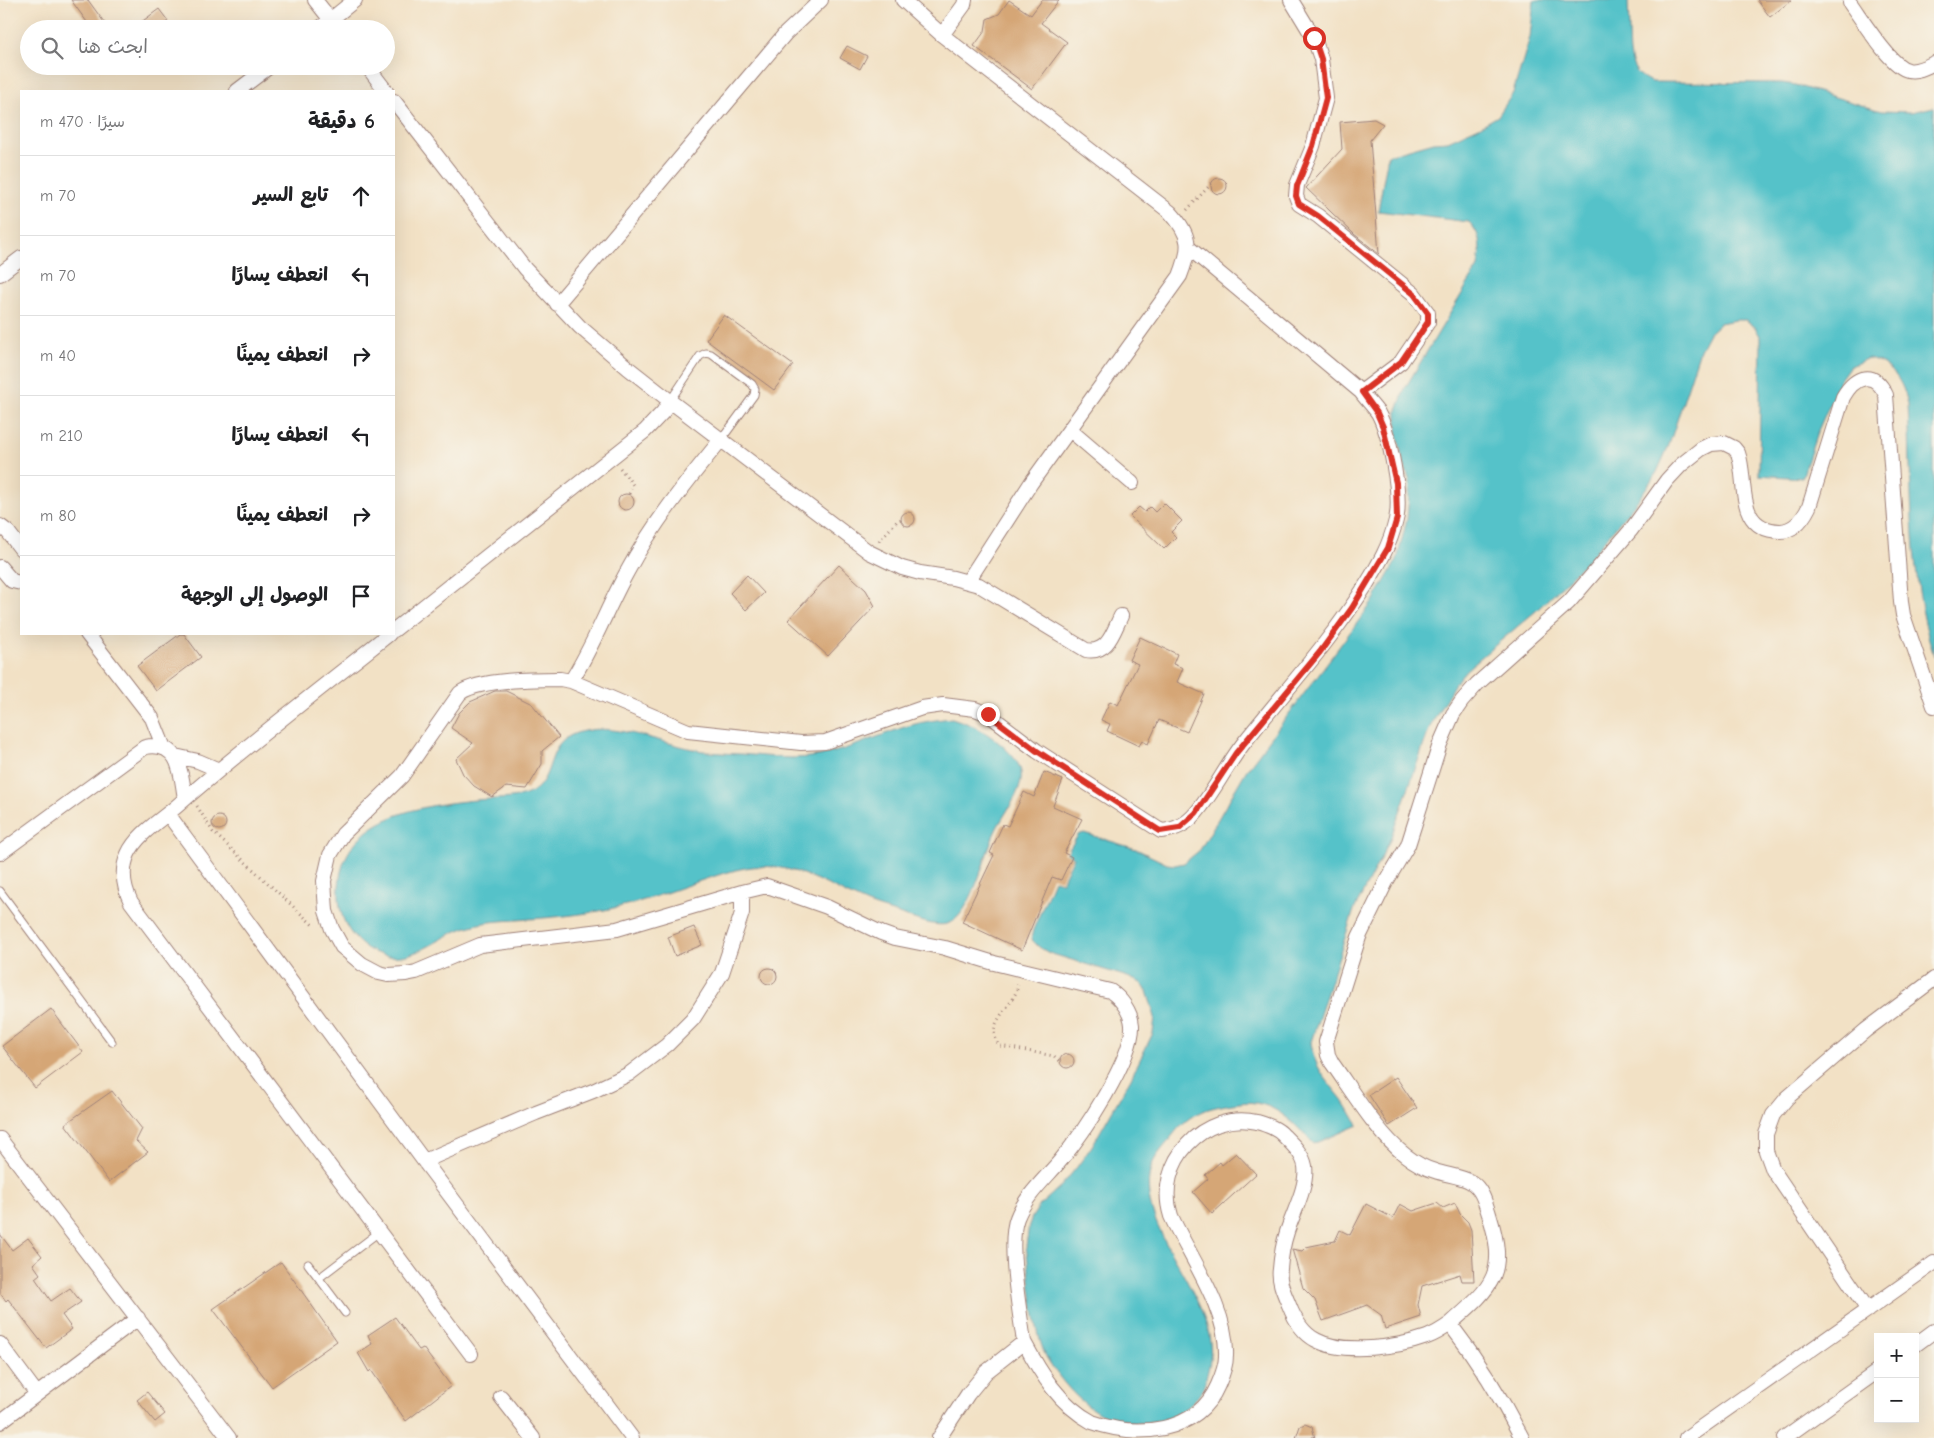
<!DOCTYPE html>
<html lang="ar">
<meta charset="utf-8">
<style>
body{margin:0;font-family:"Comic Neue","Playpen Sans Arabic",sans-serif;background:#f6f6f6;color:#202124;direction:rtl}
.controls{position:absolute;right:15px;bottom:15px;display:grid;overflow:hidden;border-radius:0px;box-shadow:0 5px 20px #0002}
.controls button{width:45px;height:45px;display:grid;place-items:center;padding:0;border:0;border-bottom:1px solid #e0e0e0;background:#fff;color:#202124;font:25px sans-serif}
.stop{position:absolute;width:15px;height:15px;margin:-11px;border:4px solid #d93025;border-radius:50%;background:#fff}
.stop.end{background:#d93025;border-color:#fff;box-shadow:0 1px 5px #0008}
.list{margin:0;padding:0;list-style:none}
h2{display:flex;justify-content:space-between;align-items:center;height:65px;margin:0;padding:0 20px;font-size:21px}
h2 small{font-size:16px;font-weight:400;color:#757577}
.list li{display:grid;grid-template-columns:32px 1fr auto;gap:15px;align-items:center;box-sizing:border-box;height:80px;padding:0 20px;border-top:1px solid #e0e0e0}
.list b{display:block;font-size:19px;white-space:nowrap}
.list em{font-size:16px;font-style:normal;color:#757577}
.icon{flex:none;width:28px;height:28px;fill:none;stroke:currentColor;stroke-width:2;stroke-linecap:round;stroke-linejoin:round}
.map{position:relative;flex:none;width:1934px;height:1438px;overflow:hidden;direction:ltr}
.search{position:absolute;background:#fff;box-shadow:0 5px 20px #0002;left:20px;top:20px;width:375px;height:55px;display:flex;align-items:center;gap:12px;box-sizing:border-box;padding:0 18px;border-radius:28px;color:#757577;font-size:19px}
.panel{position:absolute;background:#fff;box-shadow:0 5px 20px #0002;left:20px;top:90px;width:375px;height:545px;border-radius:0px;direction:rtl}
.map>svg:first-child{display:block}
.water{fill:#54c2c9;stroke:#4f707a}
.building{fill:#d5a676}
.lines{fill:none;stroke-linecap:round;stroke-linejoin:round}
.lane-casing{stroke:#9e8078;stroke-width:9}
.street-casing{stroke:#9e8078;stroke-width:16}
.path{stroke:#9e8078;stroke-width:3;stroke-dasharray:1 4;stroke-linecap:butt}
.lane{stroke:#fff;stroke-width:7}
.street{stroke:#fff;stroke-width:14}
.route{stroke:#d93025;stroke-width:6}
</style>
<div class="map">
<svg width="1934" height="1438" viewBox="0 0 1934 1438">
<rect width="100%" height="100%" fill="#f7f3e8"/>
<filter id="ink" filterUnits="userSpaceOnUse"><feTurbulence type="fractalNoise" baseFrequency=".02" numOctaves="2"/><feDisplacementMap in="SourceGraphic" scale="10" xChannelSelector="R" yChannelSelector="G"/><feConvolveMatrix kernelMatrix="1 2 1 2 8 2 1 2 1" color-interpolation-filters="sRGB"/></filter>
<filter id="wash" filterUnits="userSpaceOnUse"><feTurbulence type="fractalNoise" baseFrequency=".0096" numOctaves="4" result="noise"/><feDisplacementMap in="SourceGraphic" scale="20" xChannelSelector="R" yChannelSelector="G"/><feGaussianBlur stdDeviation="1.12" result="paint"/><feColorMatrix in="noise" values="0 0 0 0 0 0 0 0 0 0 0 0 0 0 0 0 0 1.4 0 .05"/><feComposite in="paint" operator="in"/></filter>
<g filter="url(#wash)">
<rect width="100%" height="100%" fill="#f2e1c5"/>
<!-- water -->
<path class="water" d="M 1534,0 L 1628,0 C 1628,11 1629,21 1629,32 C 1630,54 1628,73 1652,82 L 1782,83 L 1795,85 L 1881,111 L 1911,112 L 1934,107 L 1934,656 C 1908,575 1912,489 1908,404 C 1903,382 1892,363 1868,358 L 1849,367 L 1841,378 L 1817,433 L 1802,478 L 1759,475 L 1761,338 L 1755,327 L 1746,320 L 1735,320 L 1720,323 L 1709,333 L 1700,350 L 1669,445 L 1657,472 L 1638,500 L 1589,559 L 1537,610 L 1466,670 L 1455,683 L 1430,727 L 1390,840 L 1354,910 L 1311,1042 C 1314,1069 1328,1081 1344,1102 C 1349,1109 1353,1118 1358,1125 L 1314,1144 C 1293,1123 1273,1098 1239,1103 C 1204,1108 1188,1112 1167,1143 C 1162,1149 1155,1157 1152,1165 C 1129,1229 1224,1299 1209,1366 C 1207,1375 1204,1388 1199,1395 C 1194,1402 1174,1418 1166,1421 C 1159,1423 1148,1422 1140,1423 C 1133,1423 1124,1423 1117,1421 C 1087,1412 1064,1386 1048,1360 C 1034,1339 1030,1273 1026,1246 L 1029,1225 L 1032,1217 L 1040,1205 L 1062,1185 L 1077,1167 L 1092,1146 L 1131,1078 L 1153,1033 L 1155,1017 L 1147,991 L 1141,983 L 1128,977 L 1049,953 L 1039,947 L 1031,939 L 1033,930 L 1054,880 L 1062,882 L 1074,857 L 1067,853 L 1078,835 L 1084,833 L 1136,849 L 1167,864 L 1175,865 L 1184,863 L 1200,850 L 1246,771 L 1372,603 L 1397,560 L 1407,519 L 1410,482 L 1402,458 L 1397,431 L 1397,411 L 1405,388 L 1478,267 C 1480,247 1483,237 1469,222 L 1378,211 L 1388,155 L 1434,142 L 1448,141 L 1479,127 L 1498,116 L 1513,93 L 1530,37 Z
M 952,718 C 960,721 968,723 975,727 C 989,733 1019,756 1021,772 C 1024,791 1002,816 995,832 C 985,853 972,917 947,924 C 935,927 919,920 907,917 C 894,912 881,909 868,904 C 823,885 788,856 736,870 C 696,880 659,898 618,907 C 589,914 559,917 529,919 C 510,921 490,920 471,926 C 442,933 420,960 388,956 C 359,952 340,925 339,898 C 335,818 415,806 476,800 C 494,798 516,801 532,792 C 559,775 541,736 590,730 C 621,725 670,746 703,751 C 719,754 736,753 752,755 C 766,756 780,758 793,758 C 830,758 862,742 896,730 C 914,723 933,720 952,718 Z"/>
<g id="blocks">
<!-- building -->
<path class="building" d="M 71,0 L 88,0 L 109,29 L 92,29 Z
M 1009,0 L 1031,15 L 1042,0 L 1059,0 L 1041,23 L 1067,42 L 1032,89 L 974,46 L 985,31 L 987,19 L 999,14 Z
M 1757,0 L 1792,0 L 1770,17 Z
M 159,9 L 168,21 L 157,29 L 132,29 Z
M 847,46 L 867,56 L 860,69 L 840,58 Z
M 1374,119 L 1383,124 L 1370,140 L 1379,254 L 1354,234 L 1306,188 L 1342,149 L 1340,122 Z
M1211 186a8 8 0 1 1 16 0a8 8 0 1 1-16 0Z
M 724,315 L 793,365 L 774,390 L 706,340 Z
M618 502a8 8 0 1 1 16 0a8 8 0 1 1-16 0Z
M 1164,503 L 1182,521 L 1171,532 L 1176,537 L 1164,549 L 1130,516 L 1139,507 L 1145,512 L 1150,507 L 1155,512 Z
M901 519a7 7 0 1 1 14 0a7 7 0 1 1-14 0Z
M 839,565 L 866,590 L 875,606 L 828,656 L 788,620 Z
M 747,575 L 764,593 L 746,610 L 730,593 Z
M 180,634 L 184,634 L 201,657 L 156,691 L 137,666 Z
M 1140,637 L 1177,654 L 1173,664 L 1183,668 L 1177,682 L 1204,694 L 1187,732 L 1159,720 L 1148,744 L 1142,741 L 1139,746 L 1107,731 L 1110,724 L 1101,720 L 1110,701 L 1118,705 L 1138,664 L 1129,660 Z
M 495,691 L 506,691 L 532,704 L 559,737 L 542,751 L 542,764 L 527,789 L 506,787 L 492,797 L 474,786 L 463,774 L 456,759 L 473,743 L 451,728 L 459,713 L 470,702 Z
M 1044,772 L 1063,780 L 1053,806 L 1082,819 L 1064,853 L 1072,857 L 1061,880 L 1052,877 L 1022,950 L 962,922 L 994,855 L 990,853 L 1003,824 L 1008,826 L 1024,792 L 1034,797 Z
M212 823a7 7 0 1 1 14 0a7 7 0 1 1-14 0Z
M 694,927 L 702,945 L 675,956 L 668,937 Z
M761 976a8 8 0 1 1 16 0a8 8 0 1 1-16 0Z
M 51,1009 L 83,1052 L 35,1088 L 2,1046 Z
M1060 1061a7 7 0 1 1 14 0a7 7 0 1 1-14 0Z
M 1396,1077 L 1417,1108 L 1389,1126 L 1369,1095 Z
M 112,1091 L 142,1129 L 136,1141 L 148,1152 L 109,1182 L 65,1124 Z
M 1236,1153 L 1256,1174 L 1212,1214 L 1193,1192 L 1208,1179 L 1205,1175 L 1220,1162 L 1222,1165 Z
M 1437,1203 L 1443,1208 L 1455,1203 L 1460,1214 L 1468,1222 L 1471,1230 L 1474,1281 L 1462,1281 L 1460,1274 L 1422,1286 L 1418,1305 L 1421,1317 L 1385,1329 L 1381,1315 L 1367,1305 L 1323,1321 L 1315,1300 L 1303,1288 L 1292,1249 L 1302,1251 L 1306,1247 L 1335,1241 L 1340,1230 L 1350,1235 L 1366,1204 L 1393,1218 L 1400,1204 L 1413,1211 Z
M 0,1234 L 12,1250 L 28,1238 L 42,1256 L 33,1264 L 40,1274 L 35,1278 L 51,1301 L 70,1288 L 81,1302 L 62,1315 L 72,1329 L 46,1348 L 8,1299 L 6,1301 L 0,1293 Z
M 281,1262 L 337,1341 L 272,1387 L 213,1309 Z
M 395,1317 L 419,1350 L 423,1348 L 451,1386 L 406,1421 L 371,1370 L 369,1372 L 358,1353 L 372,1344 L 368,1335 Z
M 147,1392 L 165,1414 L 155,1422 L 137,1400 Z
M 1305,1424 L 1312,1427 L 1315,1438 L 1296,1438 L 1300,1426 Z"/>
</g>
</g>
<g filter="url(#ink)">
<use href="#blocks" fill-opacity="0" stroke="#9e8078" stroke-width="1"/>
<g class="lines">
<defs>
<path id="lane" d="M 670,401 L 700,356 L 706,353 L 711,354 L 752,384 L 755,389 L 754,395 L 721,440
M 0,891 L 112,1042
M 308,1264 L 345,1313
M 319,1278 L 379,1232"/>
<path id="street" d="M 315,0 L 338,29
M 903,0 L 942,35 L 1170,212 C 1192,236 1191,248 1180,276 L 1031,483 L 968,581
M 1291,0 L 1314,38 L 1321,59 L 1326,98 L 1313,146 L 1297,185 L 1296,196 L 1299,204 L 1318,216 L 1414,294 L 1428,313 L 1428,322 L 1401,362 L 1361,392
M 1850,3 C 1861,18 1891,67 1908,70 C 1917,72 1926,67 1934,63
M 319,29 L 355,0
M 942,35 L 964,5 L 965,0
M 367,66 L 386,91
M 237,91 L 270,66
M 394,101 L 525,269 L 580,327 L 628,368 L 670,401 L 869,552 L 902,568 L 920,573 L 953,578 L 979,585 L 1086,650 C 1108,654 1113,632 1121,616
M 0,274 L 21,258
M 557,304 L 785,34 L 821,0
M 1070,430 L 1132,483
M 0,526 L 8,532 L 21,549
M 0,567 L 12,581 L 21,583
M 394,630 L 645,431 L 663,412 L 670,401
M 87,634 L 152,718 L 164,748
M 389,634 C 318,691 245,746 177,806 C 161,820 137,834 128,854 C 121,870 123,886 131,902 L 471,1354
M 571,681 C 593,647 607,608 627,572 C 652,525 687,481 720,441
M 175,756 L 198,761 L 219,770
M 168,814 L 424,1161 L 632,1438
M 0,853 L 145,747 C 180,740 181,774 185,799
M 742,892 L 617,929 L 480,945 L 416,972 L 406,974 L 388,975 L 379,973 L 362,964 L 342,947 L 332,929 L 326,911 L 324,881 L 330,855 L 343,834 L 402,776 L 460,693 C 480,679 535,679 560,679 L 571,681 L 688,731 L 801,743 L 825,742 L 922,708 L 943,705 L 975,709 L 988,714 L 1037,751 L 1161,831 C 1175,830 1187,824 1196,813 C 1214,792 1226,766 1243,744 C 1285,691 1330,642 1366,585 C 1379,564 1390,545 1396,520 C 1402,496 1390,435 1378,413 C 1373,406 1366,399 1361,392 L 1189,248
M 0,1139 L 229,1438
M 424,1161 L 536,1113 L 593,1091 L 629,1074 L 667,1045 L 693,1019 L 722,973 L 742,913 L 742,892 L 767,886 L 827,907 L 881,933 L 895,938 L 945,948 L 994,963 L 1110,991 C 1121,998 1131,1012 1132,1025 C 1134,1058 1082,1135 1060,1161 C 1045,1179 1026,1195 1017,1218 C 1007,1243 1020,1313 1024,1342
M 1868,1310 L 1773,1170 L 1766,1151 L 1766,1134 L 1773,1115 L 1787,1098 L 1866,1030 L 1934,979
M 1450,1324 C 1493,1286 1508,1274 1489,1214 C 1485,1202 1482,1189 1471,1182 C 1461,1176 1446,1175 1435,1171 C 1424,1168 1414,1162 1405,1155 C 1378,1134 1352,1091 1332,1063 L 1328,1055 L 1326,1042 L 1359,937 L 1386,882 L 1408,845 L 1440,744 L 1453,714 L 1462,701 L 1477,684 L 1569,602 L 1631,530 L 1667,480 L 1681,465 L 1701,449 L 1711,444 L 1724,443 L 1734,448 L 1738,453 C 1748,480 1734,530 1780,531 C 1794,531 1803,519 1809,507 L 1843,397 C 1855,376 1874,369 1886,395 L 1901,602 L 1903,615 L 1934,706
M 0,1344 L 37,1394
M 1915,1345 L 1934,1331
M 501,1397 L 533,1438
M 0,1422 L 138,1318
M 939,1438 L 968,1394 L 986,1372 L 1024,1342 C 1041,1374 1059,1404 1092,1422 C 1137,1438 1197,1434 1218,1385 C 1222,1376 1226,1366 1226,1356 C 1228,1309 1190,1258 1171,1216 C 1154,1163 1203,1110 1257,1122 C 1267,1125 1277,1128 1284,1136 C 1292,1144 1303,1154 1305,1166 C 1308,1186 1293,1213 1287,1232 C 1283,1244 1281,1256 1280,1269 C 1278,1281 1284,1293 1289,1305 C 1294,1318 1302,1333 1316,1340 C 1343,1355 1399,1347 1427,1337 C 1435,1334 1443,1329 1450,1324 C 1478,1360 1501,1397 1522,1438
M 1686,1438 L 1934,1263
M 1784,1438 L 1878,1371"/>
</defs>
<!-- lane casing -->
<use href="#lane" class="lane-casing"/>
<!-- street casing -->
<use href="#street" class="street-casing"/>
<!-- path -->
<path class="path" d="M 1187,210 L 1212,183
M 620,468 L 633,485 L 629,494
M 879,541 L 898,520 L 902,519
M 197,806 L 213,832 L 314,926
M 1018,984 C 1016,1007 981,1023 1000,1046 L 1054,1056 L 1060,1062
M 1312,1437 L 1313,1438"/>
<!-- lane -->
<use href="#lane" class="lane"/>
<!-- street -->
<use href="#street" class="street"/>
</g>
</g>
<g class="lines" filter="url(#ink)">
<!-- route -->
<path class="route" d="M 988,714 L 1037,751 L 1160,831 L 1179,828 L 1196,813 L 1236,753 L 1320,652 L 1352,608 L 1388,548 L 1397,518 L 1396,483 L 1383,427 L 1377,413 L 1362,392 L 1401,362 L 1428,322 L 1428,313 L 1414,294 L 1318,216 L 1299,204 L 1296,196 L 1297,186 L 1313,146 L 1326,98 L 1321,59 L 1314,38"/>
</g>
</svg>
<div class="controls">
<button>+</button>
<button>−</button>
</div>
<div class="stop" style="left:1314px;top:38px"></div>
<div class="stop end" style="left:988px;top:714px"></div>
<div class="search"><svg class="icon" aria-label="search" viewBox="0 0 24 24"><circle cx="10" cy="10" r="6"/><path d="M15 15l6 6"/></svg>ابحث هنا</div>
<section class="panel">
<h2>6 دقيقة<small>سيرًا · 470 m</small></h2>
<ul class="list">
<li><svg class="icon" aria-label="ahead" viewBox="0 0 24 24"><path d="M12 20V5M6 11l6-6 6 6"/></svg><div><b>تابع السير</b></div><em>70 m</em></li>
<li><svg class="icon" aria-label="left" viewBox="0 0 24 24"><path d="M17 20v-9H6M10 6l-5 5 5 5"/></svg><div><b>انعطف يسارًا</b></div><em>70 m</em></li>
<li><svg class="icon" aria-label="right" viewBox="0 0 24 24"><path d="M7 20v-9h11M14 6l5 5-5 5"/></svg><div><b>انعطف يمينًا</b></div><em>40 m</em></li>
<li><svg class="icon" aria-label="left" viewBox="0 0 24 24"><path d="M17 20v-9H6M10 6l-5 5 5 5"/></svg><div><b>انعطف يسارًا</b></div><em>210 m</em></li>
<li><svg class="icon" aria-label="right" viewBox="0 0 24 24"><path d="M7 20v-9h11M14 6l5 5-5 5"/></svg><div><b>انعطف يمينًا</b></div><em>80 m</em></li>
<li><svg class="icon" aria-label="arrive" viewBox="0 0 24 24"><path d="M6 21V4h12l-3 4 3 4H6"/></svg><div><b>الوصول إلى الوجهة</b></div></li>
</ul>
</section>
</div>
